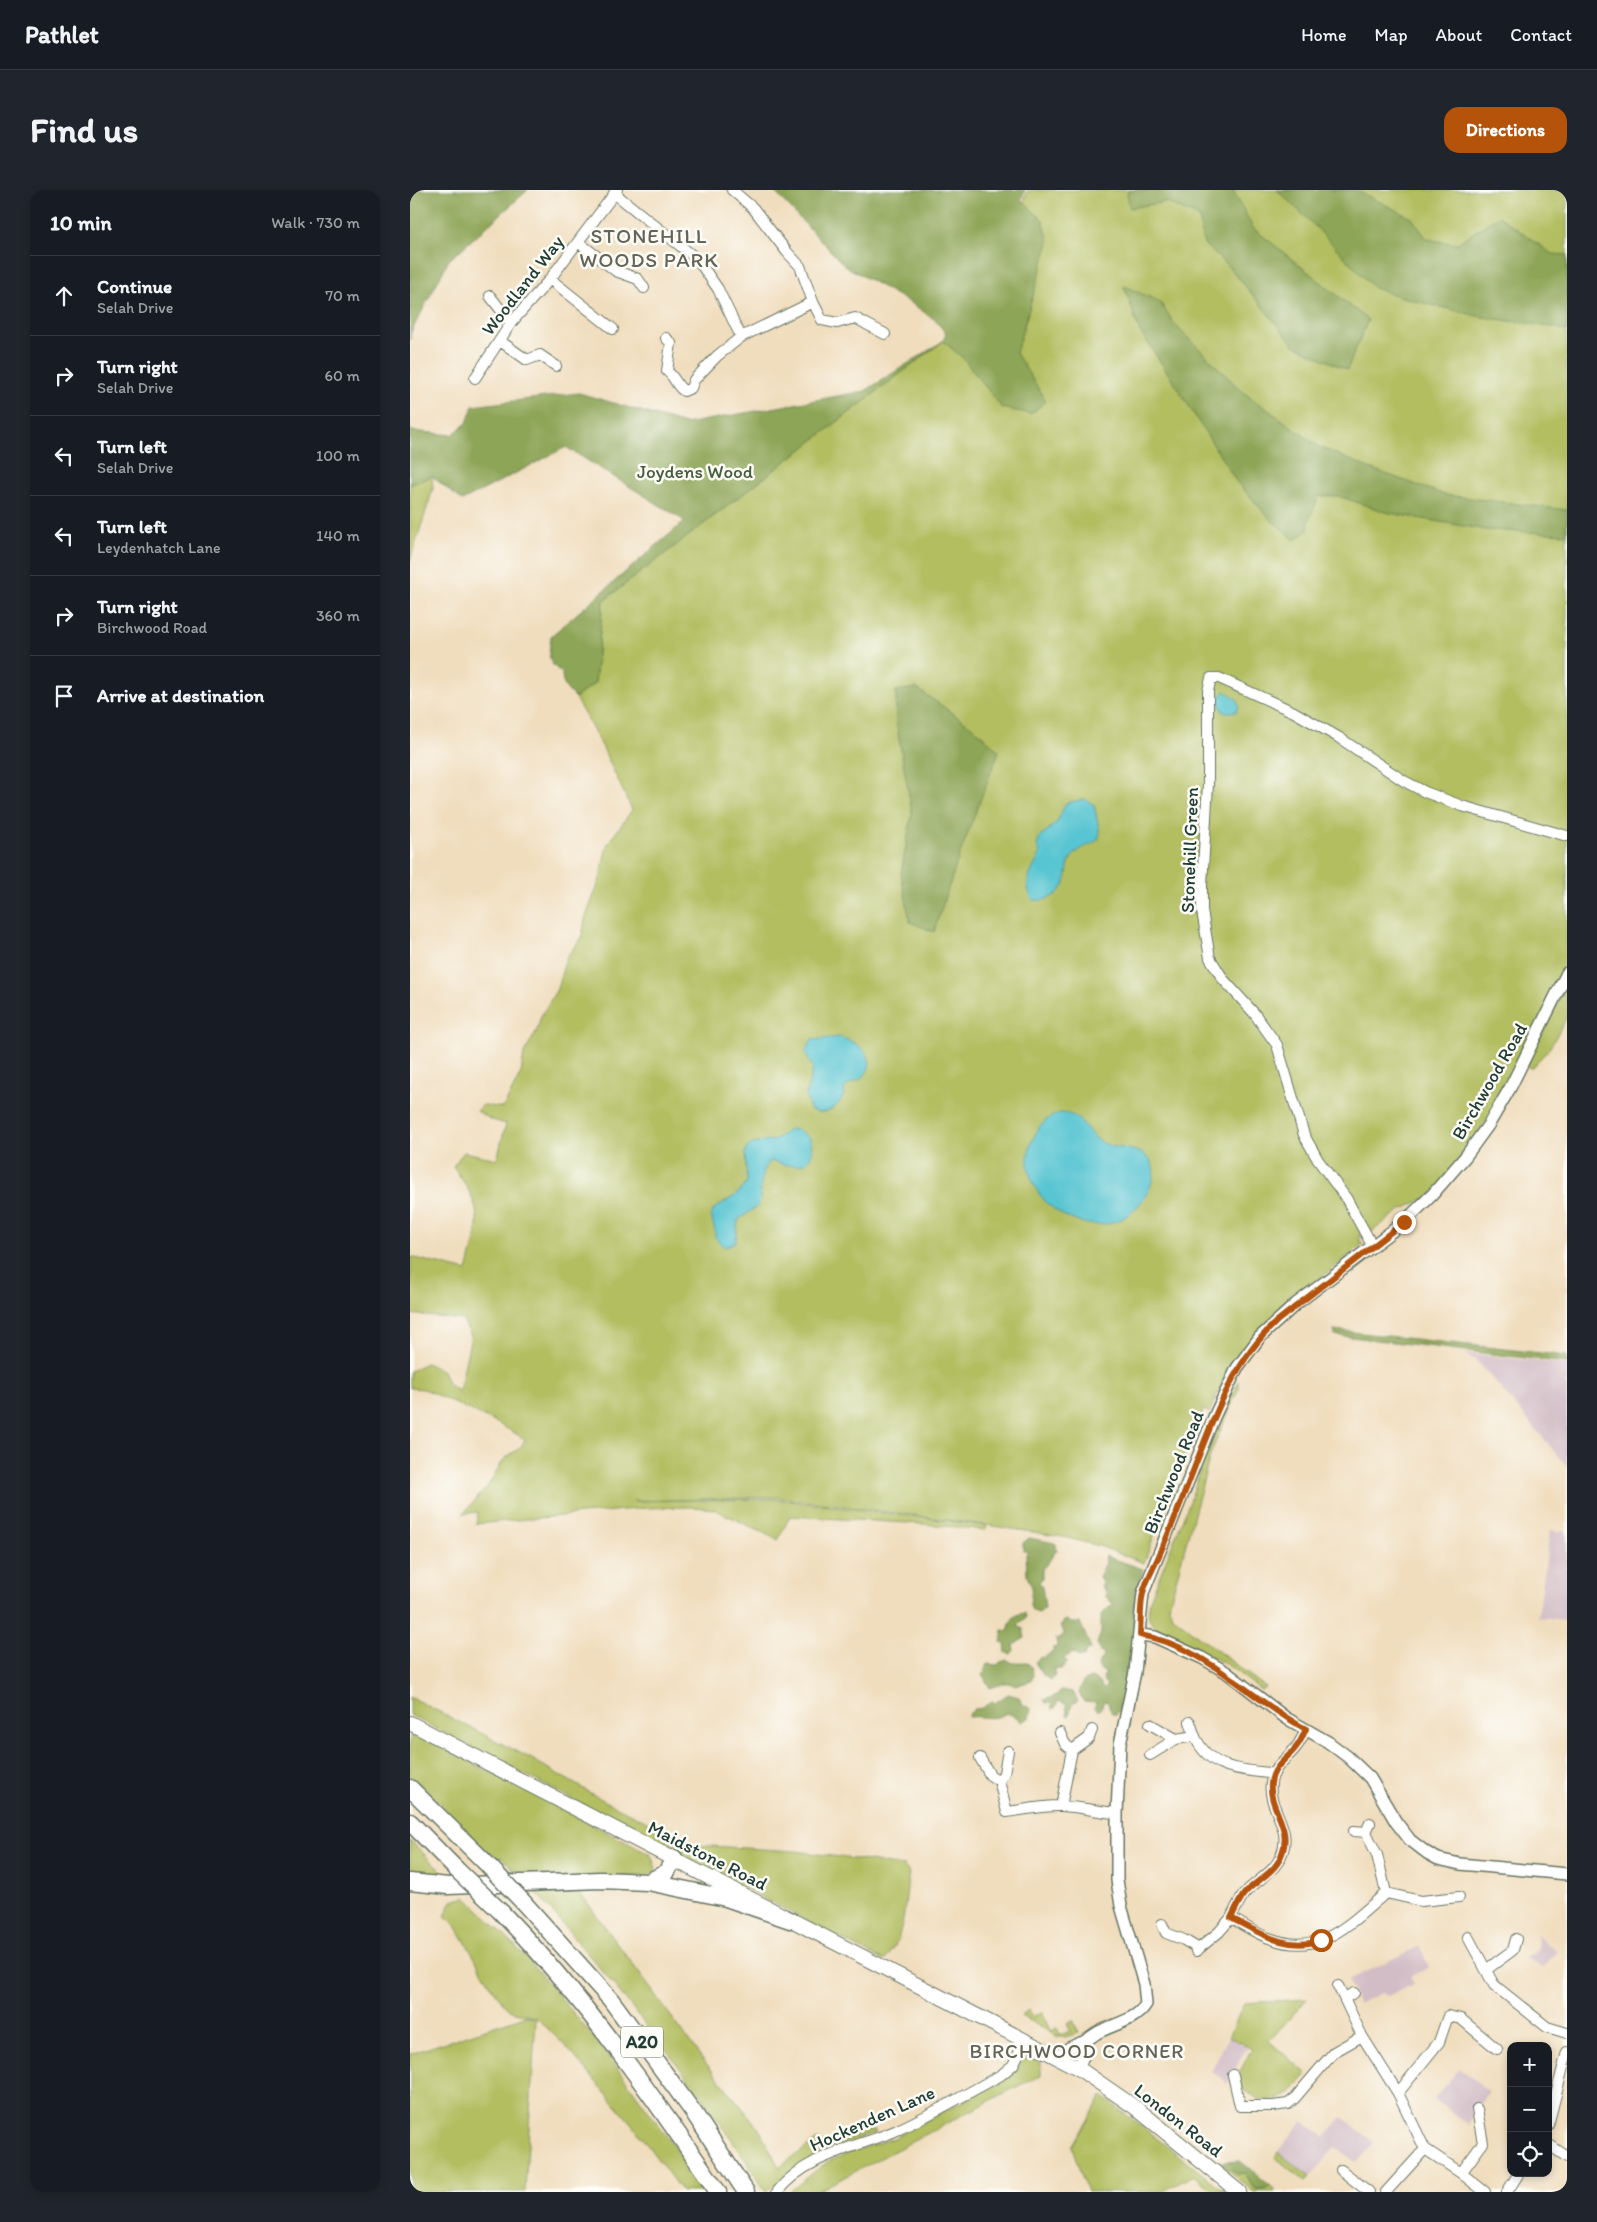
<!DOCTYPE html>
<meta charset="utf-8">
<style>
body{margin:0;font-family:Itim,sans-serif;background:#20242c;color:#f1f3f6}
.controls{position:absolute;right:15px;bottom:15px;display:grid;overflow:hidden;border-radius:10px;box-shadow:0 2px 8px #0003}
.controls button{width:45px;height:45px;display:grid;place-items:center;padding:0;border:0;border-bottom:1px solid #363941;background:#171b24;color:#f1f3f6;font:25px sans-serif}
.stop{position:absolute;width:15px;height:15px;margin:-11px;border:4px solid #b45309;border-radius:50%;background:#fff}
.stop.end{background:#b45309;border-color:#fff;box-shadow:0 1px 5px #0008}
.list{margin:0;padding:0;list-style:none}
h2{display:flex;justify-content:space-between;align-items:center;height:65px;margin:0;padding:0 20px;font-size:21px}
h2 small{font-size:16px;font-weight:400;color:#9ea1a6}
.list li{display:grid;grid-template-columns:32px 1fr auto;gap:15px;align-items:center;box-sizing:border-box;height:80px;padding:0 20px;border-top:1px solid #363941}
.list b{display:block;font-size:19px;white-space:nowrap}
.list p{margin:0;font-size:16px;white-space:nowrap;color:#9ea1a6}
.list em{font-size:16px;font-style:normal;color:#9ea1a6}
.icon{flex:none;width:28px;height:28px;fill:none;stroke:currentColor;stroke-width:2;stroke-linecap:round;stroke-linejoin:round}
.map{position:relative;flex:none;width:1157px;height:2002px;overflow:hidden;border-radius:15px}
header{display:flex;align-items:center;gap:30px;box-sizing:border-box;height:70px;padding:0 25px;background:#171b24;border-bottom:1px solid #363941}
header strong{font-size:24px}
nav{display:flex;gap:28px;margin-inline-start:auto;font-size:18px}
.intro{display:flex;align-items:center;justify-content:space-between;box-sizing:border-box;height:120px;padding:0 30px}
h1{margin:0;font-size:35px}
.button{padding:12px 22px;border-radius:15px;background:#b45309;color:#fff;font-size:18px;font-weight:700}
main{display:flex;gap:30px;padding:0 30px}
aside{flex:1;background:#171b24;border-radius:15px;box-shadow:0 2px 8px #0003}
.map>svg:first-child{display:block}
.industrial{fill:#d2bdc6}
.green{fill:#b2be60;stroke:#687e4a}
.forest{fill:#8da556;stroke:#567145}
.water{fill:#59c5d2;stroke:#3c8183}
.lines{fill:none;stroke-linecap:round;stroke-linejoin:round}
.minor-casing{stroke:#687564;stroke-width:12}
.tertiary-casing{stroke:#687564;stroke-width:14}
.secondary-casing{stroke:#687564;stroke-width:16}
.trunk-casing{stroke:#687564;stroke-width:19}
.minor{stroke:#fff;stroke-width:10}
.tertiary{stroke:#fff;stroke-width:11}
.secondary{stroke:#fff;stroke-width:14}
.trunk{stroke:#fff;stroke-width:16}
.trunk-bridge-casing{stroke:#687564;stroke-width:19;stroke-linecap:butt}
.trunk-bridge{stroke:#fff;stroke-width:16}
.route{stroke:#b45309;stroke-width:6}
.labels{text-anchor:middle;stroke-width:5;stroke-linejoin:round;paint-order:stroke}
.shield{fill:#fdfcf7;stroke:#62766e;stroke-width:1}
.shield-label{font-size:18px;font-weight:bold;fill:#1f3d34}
.street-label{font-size:19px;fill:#1f3d34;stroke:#fdfcf7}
.park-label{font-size:19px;fill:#445d3f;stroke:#fdfcf7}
.neighbourhood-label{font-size:20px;letter-spacing:1px;fill:#636558;stroke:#fdfcf7}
.quarter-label{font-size:21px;letter-spacing:1px;fill:#636558;stroke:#fdfcf7}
</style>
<header>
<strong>Pathlet</strong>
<nav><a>Home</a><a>Map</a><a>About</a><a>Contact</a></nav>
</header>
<div class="intro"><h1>Find us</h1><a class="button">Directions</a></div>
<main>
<aside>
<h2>10 min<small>Walk · 730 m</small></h2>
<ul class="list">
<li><svg class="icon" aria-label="ahead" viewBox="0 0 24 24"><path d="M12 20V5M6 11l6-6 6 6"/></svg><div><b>Continue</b><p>Selah Drive</p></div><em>70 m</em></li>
<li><svg class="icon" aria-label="right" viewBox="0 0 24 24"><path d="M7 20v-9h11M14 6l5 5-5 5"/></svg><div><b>Turn right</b><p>Selah Drive</p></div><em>60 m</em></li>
<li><svg class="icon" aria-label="left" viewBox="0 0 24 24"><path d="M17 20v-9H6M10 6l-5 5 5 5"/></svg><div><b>Turn left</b><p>Selah Drive</p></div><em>100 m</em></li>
<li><svg class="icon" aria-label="left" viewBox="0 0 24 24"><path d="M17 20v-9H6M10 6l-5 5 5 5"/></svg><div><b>Turn left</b><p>Leydenhatch Lane</p></div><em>140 m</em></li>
<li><svg class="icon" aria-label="right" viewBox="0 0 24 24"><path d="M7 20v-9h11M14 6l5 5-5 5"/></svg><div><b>Turn right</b><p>Birchwood Road</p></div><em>360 m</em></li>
<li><svg class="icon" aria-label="arrive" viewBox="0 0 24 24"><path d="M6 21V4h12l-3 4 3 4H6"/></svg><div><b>Arrive at destination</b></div></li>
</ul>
</aside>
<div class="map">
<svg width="1157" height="2002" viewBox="0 0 1157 2002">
<rect width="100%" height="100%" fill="#fdfcf7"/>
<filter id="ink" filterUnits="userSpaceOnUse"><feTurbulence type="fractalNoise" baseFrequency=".02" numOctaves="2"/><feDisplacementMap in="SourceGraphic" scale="10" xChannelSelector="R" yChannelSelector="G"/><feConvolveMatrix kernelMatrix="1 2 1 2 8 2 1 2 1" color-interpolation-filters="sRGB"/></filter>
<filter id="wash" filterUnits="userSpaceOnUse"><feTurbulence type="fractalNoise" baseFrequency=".0096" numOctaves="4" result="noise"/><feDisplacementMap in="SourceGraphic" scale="20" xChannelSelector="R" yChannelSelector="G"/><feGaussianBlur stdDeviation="1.12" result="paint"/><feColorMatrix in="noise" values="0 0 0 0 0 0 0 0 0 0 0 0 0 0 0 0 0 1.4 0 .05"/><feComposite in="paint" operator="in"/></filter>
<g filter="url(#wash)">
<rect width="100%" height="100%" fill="#f0ddbd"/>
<!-- industrial -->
<path class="industrial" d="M 1054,1163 L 1157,1175 L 1157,1276 L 1068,1172 Z
M 1140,1340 L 1157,1342 L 1157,1430 L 1128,1427 Z
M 1125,1744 L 1147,1761 L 1133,1779 L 1115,1767 L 1121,1765 L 1127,1759 L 1128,1749 Z
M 1010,1756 L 1019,1778 L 1000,1786 L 1004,1794 L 978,1806 L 971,1803 L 948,1814 L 938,1790 Z
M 818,1847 L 837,1857 L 817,1894 L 812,1888 L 801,1882 Z
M 1050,1878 L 1078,1901 L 1058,1935 L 1024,1909 Z
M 932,1927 L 964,1952 L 947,1973 L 925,1957 L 900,1987 L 868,1961 L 892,1931 L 915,1947 Z"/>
<!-- green -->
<path class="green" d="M 618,0 L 1157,0 L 1157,782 L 1100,898 L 1022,1005 L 991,1020 L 960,1043 L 950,1034 L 950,1051 L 953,1054 C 909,1092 858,1123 824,1171 C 813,1186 807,1206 799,1223 L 794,1219 L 762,1296 L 734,1373 L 689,1356 L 653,1347 L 577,1335 L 365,1307 L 223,1311 L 365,1309 L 577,1336 L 576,1340 L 513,1334 L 380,1326 L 368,1350 L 304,1319 L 284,1317 L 235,1318 L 66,1334 L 68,1322 L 53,1324 L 77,1297 L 94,1269 L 111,1257 L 115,1249 L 87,1233 L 14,1199 L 0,1198 L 0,1181 L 16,1173 L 33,1181 L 39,1195 L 49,1201 L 61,1146 L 53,1130 L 0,1124 L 1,1067 L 57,1081 C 70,1029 75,1022 43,976 L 54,962 L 87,969 L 96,934 L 82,930 L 67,921 L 73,915 L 93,918 L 111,883 L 114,864 L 127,840 L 131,826 L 147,799 L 156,768 L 172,747 L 175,729 L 190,689 L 197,655 L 222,620 L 190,552 L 165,508 L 185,493 L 193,411 L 533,151 L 553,167 Z
M 22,286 L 23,299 L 0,371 L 0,295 Z
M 1157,794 L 1157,827 L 1139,859 L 1121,878 L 1116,876 Z
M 829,1191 L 829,1198 L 801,1262 L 759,1416 L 762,1426 L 855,1497 L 851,1500 L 816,1474 L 750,1442 L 740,1431 L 738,1424 L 740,1410 L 780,1311 L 799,1253 Z
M 0,1507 L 120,1568 L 191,1609 L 283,1655 L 386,1661 L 494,1676 L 499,1683 C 494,1712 496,1750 474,1771 L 0,1525 Z
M 0,1541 L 241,1665 L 246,1678 L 244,1682 L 238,1686 L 112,1687 L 91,1667 L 85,1669 L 14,1598 L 0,1586 Z
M 0,1650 L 40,1690 L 0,1684 Z
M 165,1696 L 291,1867 L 348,1937 L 369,1977 L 407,1950 L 417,1955 L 464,1939 L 466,1943 L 414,1961 L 386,1978 L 356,2002 C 289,1893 204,1795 122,1698 Z
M 56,1707 L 118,1769 L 195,1861 L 297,2002 L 272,2002 L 221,1933 L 158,1859 L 127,1828 L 99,1820 L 82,1798 L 45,1734 L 35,1726 L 42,1711 Z
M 897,1809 L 859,1851 L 897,1884 L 879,1904 L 867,1910 L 851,1910 L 833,1900 L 827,1887 L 842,1858 L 819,1847 L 834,1813 Z
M 619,1820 L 622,1827 L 632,1822 L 640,1841 L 647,1838 L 650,1845 L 660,1841 L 657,1833 L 663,1830 L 669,1843 L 655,1847 L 648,1847 L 611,1826 Z
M 115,1826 L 126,1829 L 115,2002 L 0,2002 L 0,1864 Z
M 622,1868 L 631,1872 L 631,1886 L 629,1887 L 610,1895 L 406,2002 L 379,2002 L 417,1972 L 443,1961 L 484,1948 L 604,1884 L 613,1870 Z
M 692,1906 L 816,2002 L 806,2002 L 784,1985 L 752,2002 L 677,2002 L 662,1957 Z
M 868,1962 L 900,1987 L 895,1992 L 865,1967 Z
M 807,1972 L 814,1972 L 815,1976 L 828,1984 L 835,1983 L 841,1995 L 847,2000 L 862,1997 L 865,2002 L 844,2002 Z"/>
<!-- forest -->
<path class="forest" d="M 0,0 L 118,0 L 39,70 L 1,142 L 0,150 Z
M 363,0 L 615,0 L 611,10 L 633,30 L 639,52 L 606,163 L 636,211 L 621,224 L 592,218 L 553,168 L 533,151 L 193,411 L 185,493 L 165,508 C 156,499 152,495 152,482 C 136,474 139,462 141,446 L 275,331 L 156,257 L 52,311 L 22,286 L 0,295 L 0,238 L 1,241 L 42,245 L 57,233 L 63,216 L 169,203 L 275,234 L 455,201 L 533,151 L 536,143 L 524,129 L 501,113 L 435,76 Z
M 719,0 L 823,0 L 843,38 L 958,130 L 937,180 L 884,155 L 821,79 L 794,54 L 789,27 L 756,12 L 720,18 L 717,4 Z
M 867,0 L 946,0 L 1002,28 L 1017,49 L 1046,54 L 1089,26 L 1142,64 L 1157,65 L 1157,141 L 1142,137 L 1072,127 L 1005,111 L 964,98 L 905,36 Z
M 714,96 L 749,111 L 766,136 L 833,202 L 910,257 L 959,278 L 1035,305 L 1157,320 L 1157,344 L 1076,340 L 979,323 L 928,306 L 909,306 L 899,330 L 898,340 L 885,350 L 860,329 L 826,291 L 760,186 L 729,140 Z
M 506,498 L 564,538 L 589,561 L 549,666 L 524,742 L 500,732 L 491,683 L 502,623 L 486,532 L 486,501 Z
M 924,1140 L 1157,1166 L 1157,1173 L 925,1145 Z
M 619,1348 L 645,1353 L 647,1356 L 645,1357 L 647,1360 C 641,1367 639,1373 632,1379 L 632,1389 L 629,1392 L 632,1396 L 635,1418 L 629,1423 L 622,1421 L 620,1415 L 622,1397 L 617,1386 L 616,1364 L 618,1361 L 613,1361 L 613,1353 Z
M 695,1366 L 733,1379 L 724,1417 L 726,1446 L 718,1499 L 713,1511 L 710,1512 L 710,1520 L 705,1525 L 701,1522 L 698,1512 L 694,1511 L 690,1520 L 687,1520 L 685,1517 L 686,1512 L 673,1511 L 669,1503 L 673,1492 L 681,1488 L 687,1490 L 693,1499 L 697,1495 L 694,1493 L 693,1487 L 696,1483 L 689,1479 L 688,1475 L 694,1464 L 690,1462 L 687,1453 L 691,1443 L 691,1425 L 703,1414 L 695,1406 L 696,1402 L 691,1397 L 692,1392 L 689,1387 L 696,1373 Z
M 615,1423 L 616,1427 L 608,1436 L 613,1439 L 615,1448 L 603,1455 L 604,1460 L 601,1464 L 596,1463 L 595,1454 L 591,1452 L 593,1440 L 598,1441 C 601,1430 603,1424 615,1423 Z
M 657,1430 L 661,1433 L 670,1433 C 671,1434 680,1455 681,1459 L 675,1462 L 674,1467 L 669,1467 L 663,1463 L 654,1468 L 657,1473 L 651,1479 L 643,1479 L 645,1486 L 640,1490 L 633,1485 L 625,1472 L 631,1467 L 634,1468 L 644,1460 L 642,1458 L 647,1457 L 646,1449 L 653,1446 L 654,1442 L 650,1436 L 653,1434 L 653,1431 Z
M 597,1470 C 600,1471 602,1473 605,1473 C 606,1474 611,1472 613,1472 C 623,1473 625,1484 621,1491 L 605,1496 C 595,1489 589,1496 580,1498 L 572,1484 L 574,1483 L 577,1474 L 588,1475 L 590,1472 Z
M 651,1500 L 663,1502 L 668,1511 L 662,1514 L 659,1526 L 657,1525 L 656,1514 L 648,1511 L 645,1518 L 642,1519 L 641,1513 L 636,1513 L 634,1510 L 648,1505 Z
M 598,1504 L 609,1507 L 611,1513 L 621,1519 L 619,1528 L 611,1532 L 606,1527 L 597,1523 C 581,1532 575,1525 558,1527 L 558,1525 L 564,1519 L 572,1518 L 582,1511 L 585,1513 Z
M 830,1971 L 862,1997 L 847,1999 L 842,1995 L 835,1983 L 828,1984 L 815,1976 L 814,1972 Z"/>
<!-- water -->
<path class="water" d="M 815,501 L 827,509 L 829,516 L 826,522 L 813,522 L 808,509 Z
M 675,609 L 684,615 L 690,643 L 688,650 C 679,655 668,659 662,667 C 657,674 658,681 656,689 C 653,704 637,712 623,710 C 610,690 625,680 630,663 L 627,654 L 630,647 L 647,632 L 656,613 Z
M 429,847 C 446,851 472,867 453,887 C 448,892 440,892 436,897 C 433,899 435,900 434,904 C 429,918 413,928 400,919 L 396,906 L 403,878 L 395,862 L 402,850 Z
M 651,923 C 675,924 674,943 693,953 C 705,959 721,957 733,964 C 757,979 735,1012 719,1024 C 673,1059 596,1001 624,947 C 630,934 638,926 651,923 Z
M 380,939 L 389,940 L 400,948 C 409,980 383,978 361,971 C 349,980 352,1002 349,1015 L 328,1030 L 326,1051 L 317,1057 L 313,1056 L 305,1047 L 305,1041 L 301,1025 L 304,1019 L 326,1005 L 337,993 L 335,963 L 337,958 L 342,954 L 365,950 Z"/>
</g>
<g filter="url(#ink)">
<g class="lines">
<defs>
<path id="minor" d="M 322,0 L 343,18 L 377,62 L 390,76 L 403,112
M 204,3 L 288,70 L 308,99 L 331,147
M 168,52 L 206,81 L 228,89 L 234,98
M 140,89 L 203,139
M 80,106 L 101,133
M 256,148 L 261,153 L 257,181 C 265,187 266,196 274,201 L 281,198 L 284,190 L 307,166 L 331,147 L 403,112 L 412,130 L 427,133 L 445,128 L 475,144
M 90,151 L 117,170 L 130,165 L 146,176
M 65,188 L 101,133 L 140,89 L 207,0
M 963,1057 L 936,1008 L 908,970 L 894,945 L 867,855 L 844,823 L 813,789 L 800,768 L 792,721 L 792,695 L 798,594 L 798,501 L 801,488 L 809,488 L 884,522 L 928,547 L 994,591 L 1015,602 L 1052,616 L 1157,646
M 780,1532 C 782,1537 783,1542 785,1547 C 801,1581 831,1579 864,1584
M 740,1534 L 766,1549 L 785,1546
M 896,1539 C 893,1545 891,1551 887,1556 C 878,1569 863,1575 861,1593 C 857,1619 884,1637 871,1666 C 864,1683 845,1691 834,1704 C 829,1711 825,1720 821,1728 C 834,1735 848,1745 862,1749 C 912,1767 941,1732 976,1703 L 1011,1711 L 1049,1707
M 650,1543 L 655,1554 L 662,1560 L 651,1616
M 662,1560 L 679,1548 L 682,1540
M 740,1565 L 766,1549
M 570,1568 L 580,1585 L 589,1591 L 597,1622 C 615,1620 634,1615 652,1616 C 671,1617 688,1622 707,1623
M 589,1591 L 594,1583 L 598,1561
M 960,1633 L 956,1642 L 967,1665 L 976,1703
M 944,1641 L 956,1642
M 752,1734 L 756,1743 L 774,1750 L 789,1759
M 1058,1747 L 1084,1795 L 1137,1837 L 1157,1843
M 786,1761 L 809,1742 L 821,1728
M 1076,1780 L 1103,1760 L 1106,1749
M 928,1796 L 934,1808
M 944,1803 L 934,1808 L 952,1846 L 988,1903 L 1015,1959 L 1051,1983 L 1075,2002
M 823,1885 L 830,1916 L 863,1916 L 878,1914 L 884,1909 L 924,1862 L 952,1846
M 988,1903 L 1029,1852 L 1038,1826 L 1051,1829 L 1087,1859
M 1138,1935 L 1157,1862
M 1138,1954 L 1157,1967
M 931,1980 L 959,2002
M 1051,1983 L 1073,1953 L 1067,1919
M 367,2002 C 396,1965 445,1958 485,1941 C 521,1925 556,1904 591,1885 L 603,1875 L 615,1851
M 976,2002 L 1015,1959
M 1097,2002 L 1109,1983"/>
<path id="tertiary" d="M 731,1445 L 745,1447 L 792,1468 L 816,1482 L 876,1528 L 918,1552 L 938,1567 L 960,1588 L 986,1632 L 1000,1650 L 1017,1663 L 1028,1669 L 1050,1674 L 1157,1684
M 648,1868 C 654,1859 663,1856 673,1852 C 678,1850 682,1846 687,1843 C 703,1834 726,1831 736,1814 L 734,1794 L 711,1716 L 707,1690 L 707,1623 L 710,1554 L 725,1482 L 733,1403 L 804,1227 L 827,1178 L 850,1147 L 886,1114 L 994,1032 L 1022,1005 L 1055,967 L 1079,934 L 1100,898 L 1157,783
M 668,1878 L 675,1862 L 675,1851"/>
<path id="secondary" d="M 0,1533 L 668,1878 L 726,1918 L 829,2002"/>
<path id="trunk" d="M 0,1598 L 74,1671
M 0,1632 L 45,1678
M 0,1692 L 38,1696 L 190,1690 L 238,1692 L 316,1708 L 380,1730
M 238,1692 L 256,1683 L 264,1668
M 114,1713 L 201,1810 L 284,1923 L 336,2002
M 91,1722 C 173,1806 242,1905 308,2002"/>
</defs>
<!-- minor casing -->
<use href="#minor" class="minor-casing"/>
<!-- tertiary casing -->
<use href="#tertiary" class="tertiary-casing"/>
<!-- secondary casing -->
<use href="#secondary" class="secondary-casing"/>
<!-- trunk casing -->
<use href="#trunk" class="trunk-casing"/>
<!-- minor -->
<use href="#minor" class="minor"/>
<!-- tertiary -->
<use href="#tertiary" class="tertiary"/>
<!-- secondary -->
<use href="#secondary" class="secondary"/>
<!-- trunk -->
<use href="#trunk" class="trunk"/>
<defs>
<path id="trunk-bridge" d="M 74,1671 L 114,1713
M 45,1678 L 91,1722"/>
</defs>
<!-- trunk-bridge casing -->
<use href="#trunk-bridge" class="trunk-bridge-casing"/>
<!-- trunk-bridge -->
<use href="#trunk-bridge" class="trunk-bridge"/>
</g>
</g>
<g class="lines" filter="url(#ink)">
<!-- route -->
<path class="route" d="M 911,1750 C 877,1762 850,1743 821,1728 C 825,1720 829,1711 834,1704 C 845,1691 865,1683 871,1666 C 884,1637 858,1619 861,1593 C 863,1575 878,1569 887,1556 C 891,1551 893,1545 896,1539 C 839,1509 798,1457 730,1445 C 731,1431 730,1416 733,1403 C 736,1391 743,1379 748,1368 C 757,1347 766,1326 774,1304 C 799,1242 817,1178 867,1131 L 994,1032"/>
</g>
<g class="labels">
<!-- shield labels -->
<rect class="shield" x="211" y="1836.5" width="42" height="31" rx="4"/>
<g class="shield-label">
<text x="232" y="1858">A20</text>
</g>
<!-- street labels -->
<g class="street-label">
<text transform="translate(112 95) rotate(-52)" y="7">Woodland Way</text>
<text transform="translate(779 660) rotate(-88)" y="7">Stonehill Green</text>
<text transform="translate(1079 891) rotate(-60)" y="7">Birchwood Road</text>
<text transform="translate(763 1282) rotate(-68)" y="7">Birchwood Road</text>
<text transform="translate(298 1665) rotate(27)" y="7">Maidstone Road</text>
<text transform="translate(462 1928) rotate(-24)" y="7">Hockenden Lane</text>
<text transform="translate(769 1930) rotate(38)" y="7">London Road</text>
</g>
<!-- park labels -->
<g class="park-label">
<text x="285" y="288">Joydens Wood</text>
</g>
<!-- neighbourhood labels -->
<g class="neighbourhood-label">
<text x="667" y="1868">BIRCHWOOD CORNER</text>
</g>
<!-- quarter labels -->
<g class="quarter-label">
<text x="239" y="53">STONEHILL<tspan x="239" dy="24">WOODS PARK</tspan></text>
</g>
</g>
</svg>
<div class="controls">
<button>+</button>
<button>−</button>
<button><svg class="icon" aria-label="locate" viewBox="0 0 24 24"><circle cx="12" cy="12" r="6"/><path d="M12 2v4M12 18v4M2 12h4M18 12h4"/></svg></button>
</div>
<div class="stop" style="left:911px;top:1750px"></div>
<div class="stop end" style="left:994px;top:1032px"></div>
</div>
</main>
